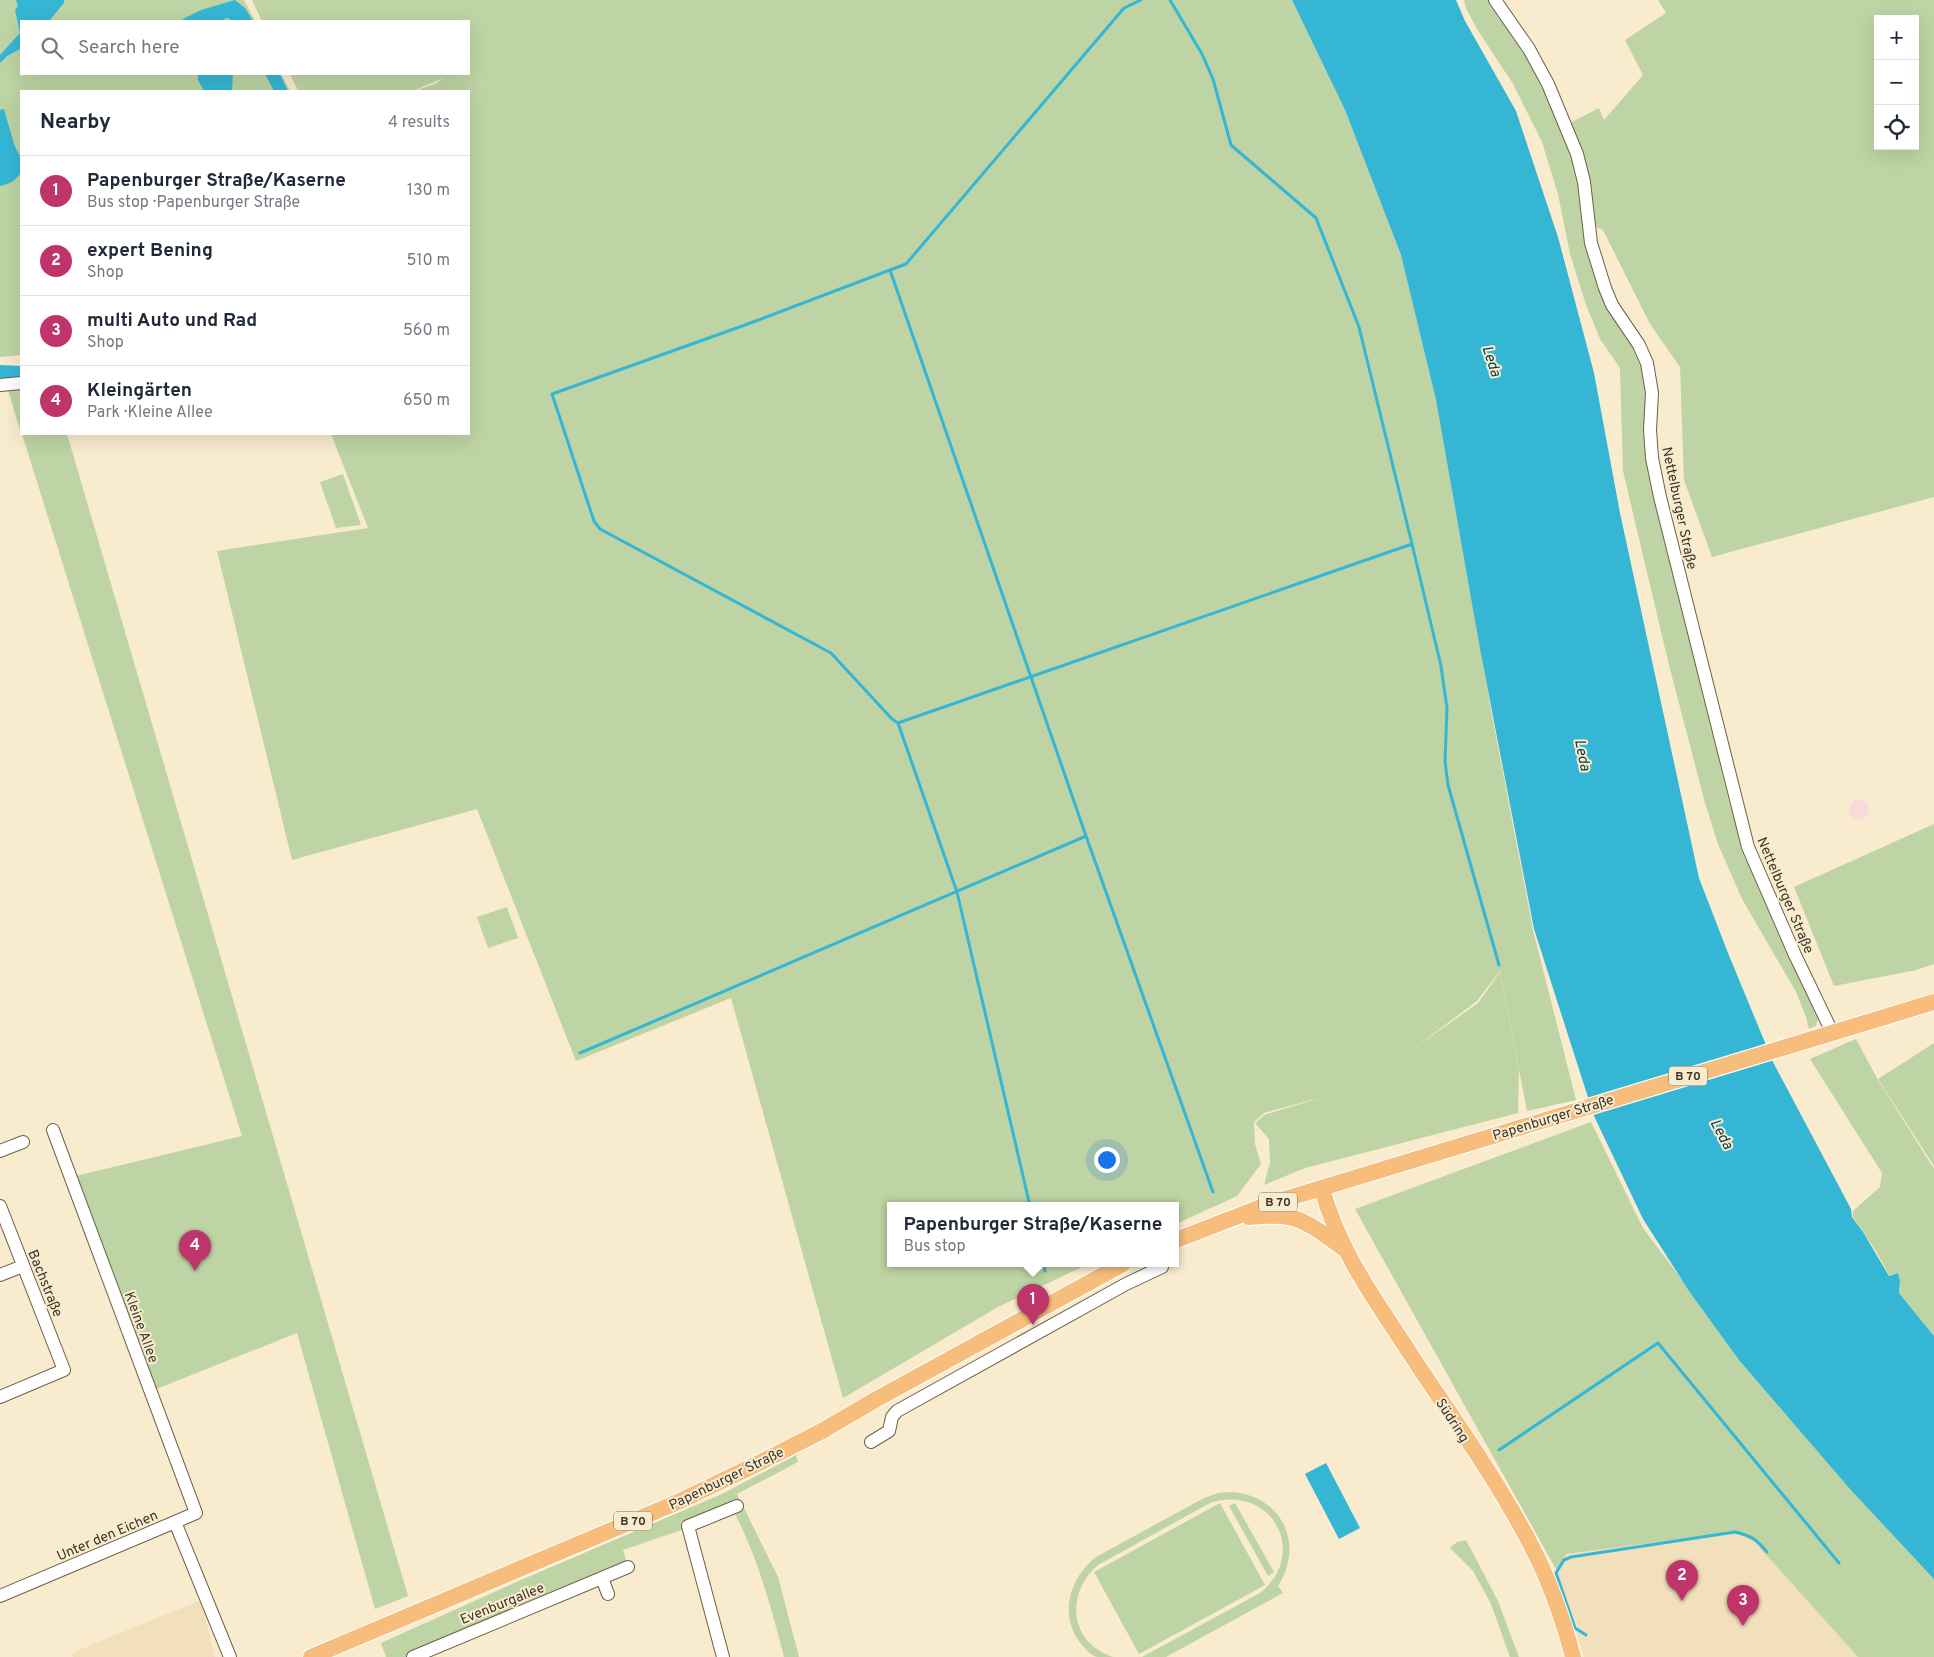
<!DOCTYPE html>
<meta charset="utf-8">
<style>
body{margin:0;font-family:Overpass,sans-serif;background:#f2f2f3;color:#1f2937}
.controls{position:absolute;right:15px;top:15px;display:grid;overflow:hidden;border-radius:0px;box-shadow:0 5px 20px #0002}
.controls button{width:45px;height:45px;display:grid;place-items:center;padding:0;border:0;border-bottom:1px solid #e0e1e3;background:#fff;color:#1f2937;font:25px sans-serif}
.you{position:absolute;left:1106px;top:1159px;width:18px;height:18px;margin:-12px;border:4px solid #fff;border-radius:50%;background:#1a73e8;box-shadow:0 0 0 8px #1a73e833}
.badge{display:grid;place-items:center;width:32px;height:32px;border-radius:50%;background:#bf346b;color:#fff;font-size:16px;font-weight:700}
.pin{position:absolute;translate:-50% -41px;filter:drop-shadow(0 1px 2px #0008)}
.pin::after{content:'';position:absolute;top:26px;width:18px;height:15px;background:inherit;clip-path:polygon(0 0,100% 0,50% 100%)}
.popup{position:absolute;left:887px;top:1202px;width:292px;height:65px;box-sizing:border-box;display:grid;place-content:center;border-radius:0px;background:#fff;filter:drop-shadow(0 1px 4px #0005);font-size:16px;white-space:nowrap;color:#747a83}
.popup b{font-size:19px;color:#1f2937}
.popup::after{content:'';position:absolute;left:50%;top:100%;margin-left:-10px;border:10px solid transparent;border-top-color:#fff}
.list{margin:0;padding:0;list-style:none}
h2{display:flex;justify-content:space-between;align-items:center;height:65px;margin:0;padding:0 20px;font-size:21px}
h2 small{font-size:16px;font-weight:400;color:#747a83}
.list li{display:grid;grid-template-columns:32px 1fr auto;gap:15px;align-items:center;box-sizing:border-box;height:70px;padding:0 20px;border-top:1px solid #e0e1e3}
.list b{display:block;font-size:19px;white-space:nowrap}
.list p{margin:0;font-size:16px;white-space:nowrap;color:#747a83}
.list em{font-size:16px;font-style:normal;color:#747a83}
.icon{flex:none;width:28px;height:28px;fill:none;stroke:currentColor;stroke-width:2;stroke-linecap:round;stroke-linejoin:round}
.map{position:relative;flex:none;width:1934px;height:1657px;overflow:hidden}
.search{position:absolute;background:#fff;box-shadow:0 5px 20px #0002;left:20px;top:20px;width:450px;height:55px;display:flex;align-items:center;gap:12px;box-sizing:border-box;padding:0 18px;border-radius:0px;color:#747a83;font-size:19px}
.panel{position:absolute;background:#fff;box-shadow:0 5px 20px #0002;left:20px;top:90px;width:450px;height:345px;border-radius:0px}
.map>svg:first-child{display:block}
.built{fill:#f2e0bc}
.industrial{fill:#f6dbda}
.green{fill:#bed4a4;fill-rule:evenodd}
.water{fill:#35b6d5}
.lines{fill:none;stroke-linecap:round;stroke-linejoin:round}
.stream{stroke:#35b6d5;stroke-width:3}
.minor-casing{stroke:#6c6047;stroke-width:14}
.major-casing{stroke:#fff;stroke-width:18}
.minor{stroke:#fff;stroke-width:12}
.major{stroke:#f6bd7d;stroke-width:16}
.labels{text-anchor:middle;stroke-width:4;stroke-linejoin:round;paint-order:stroke}
.shield{fill:#f9ebce;stroke:#746c5b;stroke-width:1}
.shield-label{font-size:12px;font-weight:bold;fill:#3b362a}
.street-label{font-size:14px;fill:#3b362a;stroke:#f9ebce}
.water-label{font-size:15px;font-style:italic;fill:#003945;stroke:#f9ebce}
</style>
<div class="map">
<svg width="1934" height="1657" viewBox="0 0 1934 1657">
<rect width="100%" height="100%" fill="#f9ebce"/>
<!-- built -->
<path class="built" d="M 1735,1532 L 1760,1544 L 1760,1548 L 1858,1657 L 1584,1657 L 1557,1571 L 1566,1554 Z
M 201,1600 L 215,1657 L 73,1657 L 72,1653 Z"/>
<!-- industrial -->
<path class="industrial" d="M1849 810a10 10 0 1 1 20 0a10 10 0 1 1-20 0Z"/>
<!-- green -->
<path class="green" d="M 0,0 L 244,0 L 255,21 L 21,21 L 21,74 L 281,74 L 290,91 L 21,91 L 21,355 L 0,357 Z
M 252,0 L 1292,0 L 1345,110 L 1401,255 L 1436,400 L 1491,710 L 1533,930 L 1576,1100 L 1527,1111 L 1500,971 L 1477,1001 L 1413,1049 L 1478,1003 L 1500,972 L 1519,1071 L 1518,1113 L 1305,1168 L 1264,1185 L 1270,1163 L 1269,1139 L 1255,1123 L 1264,1115 L 1323,1097 L 1264,1113 L 1254,1122 L 1255,1144 L 1261,1164 L 1237,1196 L 1176,1224 L 1176,1206 L 890,1206 L 890,1264 L 1088,1264 L 998,1307 L 843,1398 L 731,998 L 576,1061 L 477,809 L 292,860 L 217,551 L 368,528 L 331,434 L 469,434 L 469,91 L 415,91 L 435,84 L 443,78 L 413,91 L 298,91 L 290,74 L 469,74 L 469,21 L 262,21 Z
M 1464,0 L 1491,0 L 1537,68 L 1552,103 L 1578,174 L 1584,231 L 1644,365 L 1648,384 L 1647,420 L 1691,644 L 1729,801 L 1741,837 L 1818,1018 L 1816,1026 L 1809,1029 L 1806,1017 L 1796,992 L 1742,899 L 1718,844 L 1705,803 L 1668,661 L 1623,471 L 1620,368 L 1600,339 L 1586,305 L 1570,254 L 1558,194 L 1542,142 L 1513,84 L 1477,29 L 1466,8 Z
M 1658,0 L 1934,0 L 1934,497 L 1712,557 L 1684,480 L 1680,367 L 1650,324 L 1603,230 L 1596,227 L 1587,171 L 1566,125 L 1599,108 L 1604,120 L 1643,75 L 1625,40 L 1666,13 ZM 1878,19 L 1915,19 L 1915,146 L 1878,146 Z
M 21,386 L 21,433 L 7,387 Z
M 22,434 L 67,434 L 408,1596 L 375,1609 L 297,1333 L 154,1390 L 76,1176 L 242,1136 Z
M 343,474 L 361,525 L 336,528 L 320,482 Z
M 1934,824 L 1934,964 L 1916,970 L 1834,986 L 1794,887 Z
M 507,907 L 518,938 L 488,948 L 477,917 Z
M 1856,1039 L 1878,1080 L 1934,1169 L 1934,1336 L 1899,1293 L 1900,1281 L 1898,1273 L 1889,1275 L 1876,1251 L 1853,1217 L 1853,1211 L 1880,1187 L 1882,1173 L 1810,1059 Z
M 1934,1043 L 1934,1166 L 1878,1079 Z
M 1591,1122 L 1643,1228 L 1724,1336 L 1934,1569 L 1934,1657 L 1858,1657 L 1760,1548 L 1760,1544 L 1735,1532 L 1566,1554 L 1557,1571 L 1355,1209 Z
M 796,1455 L 798,1462 L 737,1494 L 778,1577 L 799,1657 L 784,1657 C 771,1607 758,1558 734,1512 L 623,1550 L 628,1567 L 407,1657 L 386,1657 L 381,1643 L 521,1580 L 722,1494 Z
M 1232,1492 C 1282,1496 1305,1544 1278,1586 L 1283,1593 L 1166,1657 L 1142,1657 L 1260,1593 C 1310,1553 1271,1483 1210,1503 L 1098,1565 C 1065,1593 1069,1643 1113,1657 C 1108,1657 1102,1657 1097,1657 C 1091,1656 1086,1649 1082,1645 C 1058,1617 1069,1578 1096,1557 L 1204,1498 L 1218,1493 Z
M 1220,1503 L 1265,1585 L 1139,1654 L 1094,1572 Z
M 1235,1503 L 1274,1572 L 1268,1576 L 1229,1506 Z
M 1466,1540 L 1498,1601 L 1519,1657 L 1510,1657 L 1491,1604 L 1473,1571 L 1450,1548 L 1457,1542 Z"/>
<!-- water -->
<path class="water" d="M 16,0 L 64,0 L 64,3 L 49,21 L 21,21 L 20,49 L 7,56 L 0,63 L 0,55 L 20,33 L 15,10 L 18,6 Z
M 235,0 L 245,8 L 253,21 L 233,21 L 227,18 L 220,21 L 179,21 L 201,10 Z
M 1292,0 L 1456,0 L 1465,21 L 1516,111 L 1558,237 L 1594,373 L 1620,513 L 1699,878 L 1728,953 L 1773,1062 L 1851,1209 L 1852,1217 L 1863,1232 L 1889,1276 L 1898,1273 L 1900,1281 L 1899,1293 L 1934,1336 L 1934,1579 L 1850,1489 L 1739,1360 L 1689,1291 L 1643,1219 L 1594,1116 L 1534,929 L 1480,649 L 1436,400 L 1401,255 L 1345,110 Z
M 198,74 L 233,74 L 232,91 L 204,91 L 198,80 Z
M 265,74 L 280,74 L 288,91 L 274,91 Z
M 4,109 C 7,121 11,132 14,144 C 16,149 19,154 21,159 C 25,174 14,184 0,186 L 0,110 Z
M 0,365 L 21,366 L 21,377 L 0,379 Z
M 1326,1463 L 1360,1528 L 1339,1539 L 1305,1474 Z"/>
<g class="lines">
<!-- stream -->
<path class="stream" d="M 1170,0 L 1202,54 L 1213,79 L 1231,145 L 1316,218 L 1359,327 L 1412,544
M 890,270 L 745,325 L 552,394 L 594,521 L 600,529 L 831,653 L 892,719 L 898,723 L 957,892 L 1030,1206
M 898,723 L 1412,544 L 1441,666 L 1447,708 L 1445,761 L 1448,785 L 1499,965
M 1086,836 L 1213,1192
M 580,1053 L 1086,836 L 890,270 L 906,264 L 1124,8 L 1141,0
M 1044,1264 L 1045,1271
M 1499,1450 L 1658,1343 L 1839,1563
M 1586,1635 L 1575,1628 L 1556,1573 L 1564,1560 L 1571,1557 L 1735,1532 C 1752,1536 1756,1539 1767,1552"/>
<defs>
<path id="minor" d="M 1495,0 L 1529,49 L 1548,84 L 1577,154 L 1584,182 L 1591,243 L 1605,288 L 1612,305 L 1639,345 L 1647,363 L 1652,393 L 1650,430 L 1652,458 L 1660,497 L 1748,847 L 1795,955 L 1832,1032
M 0,385 L 21,383
M 53,1130 L 196,1513 L 175,1522
M 0,1151 L 23,1142
M 0,1206 L 64,1370 L 0,1397
M 0,1275 L 23,1266
M 871,1442 L 889,1431 L 892,1417 L 897,1411 L 1126,1284 L 1162,1267
M 602,1578 L 608,1594
M 0,1596 L 175,1522 L 230,1657
M 413,1657 L 628,1567
M 723,1657 L 688,1526 L 737,1506"/>
<path id="major" d="M 1322,1189 C 1340,1254 1377,1302 1413,1358 C 1454,1420 1498,1481 1532,1547 C 1550,1582 1563,1619 1573,1657
M 1249,1217 C 1260,1216 1271,1215 1281,1216 C 1304,1217 1325,1235 1343,1248
M 1176,1240 L 1272,1203 L 1934,1002
M 311,1657 L 678,1502 L 755,1465 L 822,1431 L 875,1400 L 1123,1264"/>
</defs>
<!-- minor casing -->
<use href="#minor" class="minor-casing"/>
<!-- major casing -->
<use href="#major" class="major-casing"/>
<!-- minor -->
<use href="#minor" class="minor"/>
<!-- major -->
<use href="#major" class="major"/>
</g>
<g class="labels">
<!-- shield labels -->
<g class="shield">
<rect x="1669" y="1066.5" width="38" height="19" rx="4"/>
<rect x="1259" y="1192.5" width="38" height="19" rx="4"/>
<rect x="614" y="1511.5" width="38" height="19" rx="4"/>
</g>
<g class="shield-label">
<text x="1688" y="1080">B 70</text>
<text x="1278" y="1206">B 70</text>
<text x="633" y="1525">B 70</text>
</g>
<!-- street labels -->
<g class="street-label">
<text transform="translate(1680 508) rotate(78)" y="5">Nettelburger Straße</text>
<text transform="translate(1786 895) rotate(67)" y="5">Nettelburger Straße</text>
<text transform="translate(1553 1117) rotate(-17)" y="5">Papenburger Straße</text>
<text transform="translate(46 1283) rotate(68)" y="5">Bachstraße</text>
<text transform="translate(142 1327) rotate(70)" y="5">Kleine Allee</text>
<text transform="translate(1453 1420) rotate(57)" y="5">Südring</text>
<text transform="translate(726 1478) rotate(-26)" y="5">Papenburger Straße</text>
<text transform="translate(107 1535) rotate(-23)" y="5">Unter den Eichen</text>
<text transform="translate(502 1603) rotate(-22)" y="5">Evenburgallee</text>
</g>
<!-- water labels -->
<g class="water-label">
<text transform="translate(1492 361) rotate(72)" y="5">Leda</text>
<text transform="translate(1583 755) rotate(79)" y="5">Leda</text>
<text transform="translate(1722 1134) rotate(62)" y="5">Leda</text>
</g>
</g>
</svg>
<div class="controls">
<button>+</button>
<button>−</button>
<button><svg class="icon" aria-label="locate" viewBox="0 0 24 24"><circle cx="12" cy="12" r="6"/><path d="M12 2v4M12 18v4M2 12h4M18 12h4"/></svg></button>
</div>
<div class="you"></div>
<div class="pin badge" style="left:1033px;top:1325px">1</div>
<div class="popup"><b>Papenburger Straße/Kaserne</b>Bus stop</div>
<div class="pin badge" style="left:1682px;top:1601px">2</div>
<div class="pin badge" style="left:1743px;top:1626px">3</div>
<div class="pin badge" style="left:195px;top:1271px">4</div>
<div class="search"><svg class="icon" aria-label="search" viewBox="0 0 24 24"><circle cx="10" cy="10" r="6"/><path d="M15 15l6 6"/></svg>Search here</div>
<section class="panel">
<h2>Nearby<small>4 results</small></h2>
<ul class="list">
<li><span class="badge">1</span><div><b>Papenburger Straße/Kaserne</b><p>Bus stop · Papenburger Straße</p></div><em>130 m</em></li>
<li><span class="badge">2</span><div><b>expert Bening</b><p>Shop</p></div><em>510 m</em></li>
<li><span class="badge">3</span><div><b>multi Auto und Rad</b><p>Shop</p></div><em>560 m</em></li>
<li><span class="badge">4</span><div><b>Kleingärten</b><p>Park · Kleine Allee</p></div><em>650 m</em></li>
</ul>
</section>
</div>
